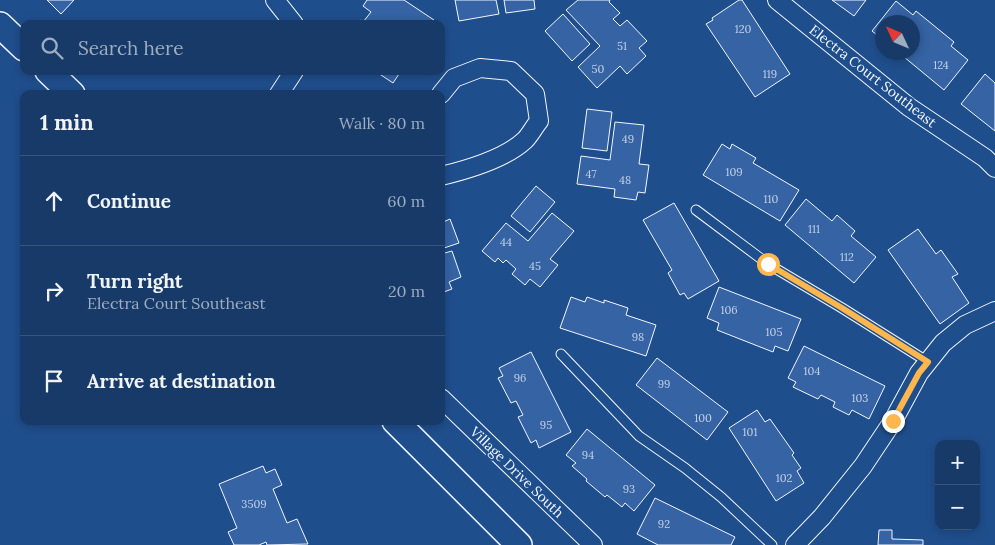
<!DOCTYPE html>
<meta charset="utf-8">
<style>
body{margin:0;font-family:Lora,serif;background:#20416f;color:#f1f3f6}
.controls{position:absolute;right:15px;bottom:15px;display:grid;overflow:hidden;border-radius:10px;box-shadow:0 2px 8px #0003}
.controls button{width:45px;height:45px;display:grid;place-items:center;padding:0;border:0;border-bottom:1px solid #36547d;background:#173a69;color:#f1f3f6;font:25px sans-serif}
.compass{position:absolute;left:875px;top:15px;width:45px;height:45px;border-radius:50%;background:#173a69;box-shadow:0 2px 8px #0003;rotate:314deg}
.stop{position:absolute;width:15px;height:15px;margin:-11px;border:4px solid #ffb74d;border-radius:50%;background:#fff}
.stop.end{background:#ffb74d;border-color:#fff;box-shadow:0 1px 5px #0008}
.list{margin:0;padding:0;list-style:none}
h2{display:flex;justify-content:space-between;align-items:center;height:65px;margin:0;padding:0 20px;font-size:21px}
h2 small{font-size:16px;font-weight:400;color:#9eadc0}
.list li{display:grid;grid-template-columns:32px 1fr auto;gap:15px;align-items:center;box-sizing:border-box;height:90px;padding:0 20px;border-top:1px solid #36547d}
.list b{display:block;font-size:19px;white-space:nowrap}
.list p{margin:0;font-size:16px;white-space:nowrap;color:#9eadc0}
.list em{font-size:16px;font-style:normal;color:#9eadc0}
.icon{flex:none;width:28px;height:28px;fill:none;stroke:currentColor;stroke-width:2;stroke-linecap:round;stroke-linejoin:round}
.map{position:relative;flex:none;width:995px;height:545px;overflow:hidden}
.search{position:absolute;background:#173a69;box-shadow:0 2px 8px #0003;left:20px;top:20px;width:425px;height:55px;display:flex;align-items:center;gap:12px;box-sizing:border-box;padding:0 18px;border-radius:10px;color:#9eadc0;font-size:19px}
.panel{position:absolute;background:#173a69;box-shadow:0 2px 8px #0003;left:20px;top:90px;width:425px;height:335px;border-radius:10px}
.map>svg:first-child{display:block}
.building{fill:#3563a3;stroke:#f2f6ff}
.lines{fill:none;stroke-linecap:round;stroke-linejoin:round}
.lane-casing{stroke:#f2f6ff;stroke-width:11}
.street-casing{stroke:#f2f6ff;stroke-width:20}
.secondary-casing{stroke:#f2f6ff;stroke-width:28}
.lane{stroke:#1f4e8c;stroke-width:9}
.street{stroke:#1f4e8c;stroke-width:18}
.secondary{stroke:#1f4e8c;stroke-width:25}
.route{stroke:#ffb74d;stroke-width:6}
.labels{text-anchor:middle;stroke-width:4;stroke-linejoin:round;paint-order:stroke}
.number-label{font-size:11px;fill:#c3d1e8}
.street-label{font-size:14px;fill:#f2f6ff;stroke:#1f4e8c}
</style>
<div class="map">
<svg width="995" height="545" viewBox="0 0 995 545">
<rect width="100%" height="100%" fill="#1f4e8c"/>
<!-- building -->
<path class="building" d="M 47,0 L 74,0 L 61,14 Z
M 367,0 L 404,0 L 434,20 L 431,24 L 357,24 L 360,20 L 363,22 L 371,12 L 363,6 Z
M 455,0 L 496,0 L 499,14 L 459,21 Z
M 504,0 L 534,0 L 535,9 L 506,13 Z
M 578,0 L 610,0 L 609,2 L 620,13 L 613,19 L 620,26 L 627,20 L 647,41 L 639,48 L 646,56 L 627,74 L 620,66 L 597,88 L 578,67 L 600,46 L 566,10 Z
M 739,0 L 742,0 L 790,74 L 755,97 L 706,24 L 713,20 L 712,18 Z
M 832,0 L 866,0 L 854,16 Z
M 896,1 L 913,15 L 916,11 L 954,42 L 951,46 L 968,60 L 944,90 L 898,52 L 912,52 L 912,22 L 882,22 L 882,39 L 872,31 Z
M 563,14 L 590,44 L 572,61 L 545,31 Z
M 375,71 L 401,71 L 393,83 Z
M 985,74 L 995,83 L 995,131 L 961,104 Z
M 587,109 L 612,112 L 607,151 L 582,148 Z
M 615,122 L 644,125 L 639,164 L 649,165 L 645,193 L 638,192 L 636,200 L 614,197 L 615,189 L 577,184 L 581,156 L 610,160 Z
M 722,144 L 730,149 L 732,144 L 756,158 L 753,163 L 799,190 L 780,221 L 703,175 Z
M 536,186 L 555,202 L 530,232 L 511,216 Z
M 806,199 L 832,221 L 837,215 L 855,231 L 851,236 L 876,257 L 854,283 L 785,225 Z
M 674,203 L 719,281 L 688,299 L 684,293 L 680,295 L 668,273 L 672,270 L 643,220 Z
M 552,213 L 574,231 L 550,259 L 558,265 L 540,287 L 530,279 L 525,285 L 512,274 L 516,269 L 506,260 L 503,263 L 498,258 L 495,262 L 482,251 L 506,223 L 528,241 Z
M 450,219 L 459,243 L 441,249 L 441,223 Z
M 918,229 L 936,254 L 941,250 L 958,274 L 952,277 L 969,303 L 940,324 L 888,250 Z
M 452,251 L 461,277 L 449,282 L 452,289 L 441,293 L 441,254 Z
M 719,287 L 801,319 L 788,351 L 775,346 L 773,352 L 717,330 L 719,323 L 707,318 Z
M 571,297 L 585,302 L 587,297 L 604,303 L 604,300 L 628,308 L 626,315 L 656,325 L 646,356 L 560,328 Z
M 804,346 L 885,386 L 869,419 L 852,410 L 849,415 L 833,407 L 835,402 L 821,395 L 818,399 L 793,387 L 796,382 L 788,378 Z
M 531,352 L 571,432 L 539,448 L 536,440 L 531,443 L 518,417 L 523,415 L 516,401 L 511,403 L 498,378 L 503,376 L 499,368 Z
M 657,358 L 728,412 L 707,440 L 636,385 Z
M 757,410 L 765,422 L 770,419 L 794,453 L 792,455 L 801,468 L 797,471 L 804,483 L 776,501 L 729,428 Z
M 587,429 L 655,485 L 634,511 L 625,503 L 622,507 L 607,495 L 605,497 L 586,481 L 587,479 L 572,466 L 576,463 L 566,455 Z
M 263,466 L 266,473 L 275,469 L 282,485 L 273,489 L 287,523 L 297,519 L 308,544 L 267,545 L 266,542 L 259,545 L 234,545 L 228,532 L 237,528 L 219,484 Z
M 655,498 L 735,537 L 731,545 L 658,545 L 637,534 Z
M 879,530 L 892,530 L 892,539 L 923,540 L 923,545 L 878,545 Z"/>
<g class="lines">
<defs>
<path id="lane" d="M 696,210 L 768,264 L 842,308 L 928,362
M 561,354 L 639,436 L 685,468 L 721,497 L 772,545"/>
<path id="street" d="M 275,0 L 294,24
M 777,0 L 909,107 L 985,158 L 995,168
M 279,94 L 294,71
M 441,94 L 454,78 L 480,68 L 511,71 L 535,94 L 539,121 C 534,127 530,135 525,140 C 506,158 466,170 441,176
M 441,398 L 593,545
M 795,545 L 822,517 L 863,466 L 893,421 L 919,373 L 943,343 L 965,325 L 995,311"/>
<path id="secondary" d="M 0,25 L 24,48
M 48,71 L 72,94
M 395,421 L 519,545"/>
</defs>
<!-- lane casing -->
<use href="#lane" class="lane-casing"/>
<!-- street casing -->
<use href="#street" class="street-casing"/>
<!-- secondary casing -->
<use href="#secondary" class="secondary-casing"/>
<!-- lane -->
<use href="#lane" class="lane"/>
<!-- street -->
<use href="#street" class="street"/>
<!-- secondary -->
<use href="#secondary" class="secondary"/>
</g>
<g class="lines">
<!-- route -->
<path class="route" d="M 768,264 L 842,308 L 928,362 L 919,373 L 893,421"/>
</g>
<g class="labels">
<!-- number labels -->
<g class="number-label">
<text x="743" y="33">120</text>
<text x="622" y="50">51</text>
<text x="941" y="69">124</text>
<text x="598" y="73">50</text>
<text x="770" y="78">119</text>
<text x="628" y="143">49</text>
<text x="734" y="176">109</text>
<text x="591" y="178">47</text>
<text x="625" y="184">48</text>
<text x="771" y="203">110</text>
<text x="814" y="233">111</text>
<text x="506" y="246">44</text>
<text x="847" y="261">112</text>
<text x="535" y="270">45</text>
<text x="729" y="314">106</text>
<text x="774" y="336">105</text>
<text x="638" y="341">98</text>
<text x="812" y="375">104</text>
<text x="520" y="382">96</text>
<text x="664" y="388">99</text>
<text x="860" y="402">103</text>
<text x="703" y="422">100</text>
<text x="546" y="429">95</text>
<text x="750" y="436">101</text>
<text x="588" y="459">94</text>
<text x="784" y="482">102</text>
<text x="629" y="493">93</text>
<text x="254" y="508">3509</text>
<text x="664" y="528">92</text>
</g>
<!-- street labels -->
<g class="street-label">
<text transform="translate(873 76) rotate(38)" y="5">Electra Court Southeast</text>
<text transform="translate(517 472) rotate(44)" y="5">Village Drive South</text>
</g>
</g>
</svg>
<div class="controls">
<button>+</button>
<button>−</button>
</div>
<svg class="compass" viewBox="-18 -18 36 36"><path d="M0-13l5 13h-10z" fill="#e53935"/><path d="M0 13l5-13h-10z" fill="#9eadc0"/></svg>
<div class="stop" style="left:768px;top:264px"></div>
<div class="stop end" style="left:893px;top:421px"></div>
<div class="search"><svg class="icon" aria-label="search" viewBox="0 0 24 24"><circle cx="10" cy="10" r="6"/><path d="M15 15l6 6"/></svg>Search here</div>
<section class="panel">
<h2>1 min<small>Walk · 80 m</small></h2>
<ul class="list">
<li><svg class="icon" aria-label="ahead" viewBox="0 0 24 24"><path d="M12 20V5M6 11l6-6 6 6"/></svg><div><b>Continue</b></div><em>60 m</em></li>
<li><svg class="icon" aria-label="right" viewBox="0 0 24 24"><path d="M7 20v-9h11M14 6l5 5-5 5"/></svg><div><b>Turn right</b><p>Electra Court Southeast</p></div><em>20 m</em></li>
<li><svg class="icon" aria-label="arrive" viewBox="0 0 24 24"><path d="M6 21V4h12l-3 4 3 4H6"/></svg><div><b>Arrive at destination</b></div></li>
</ul>
</section>
</div>
